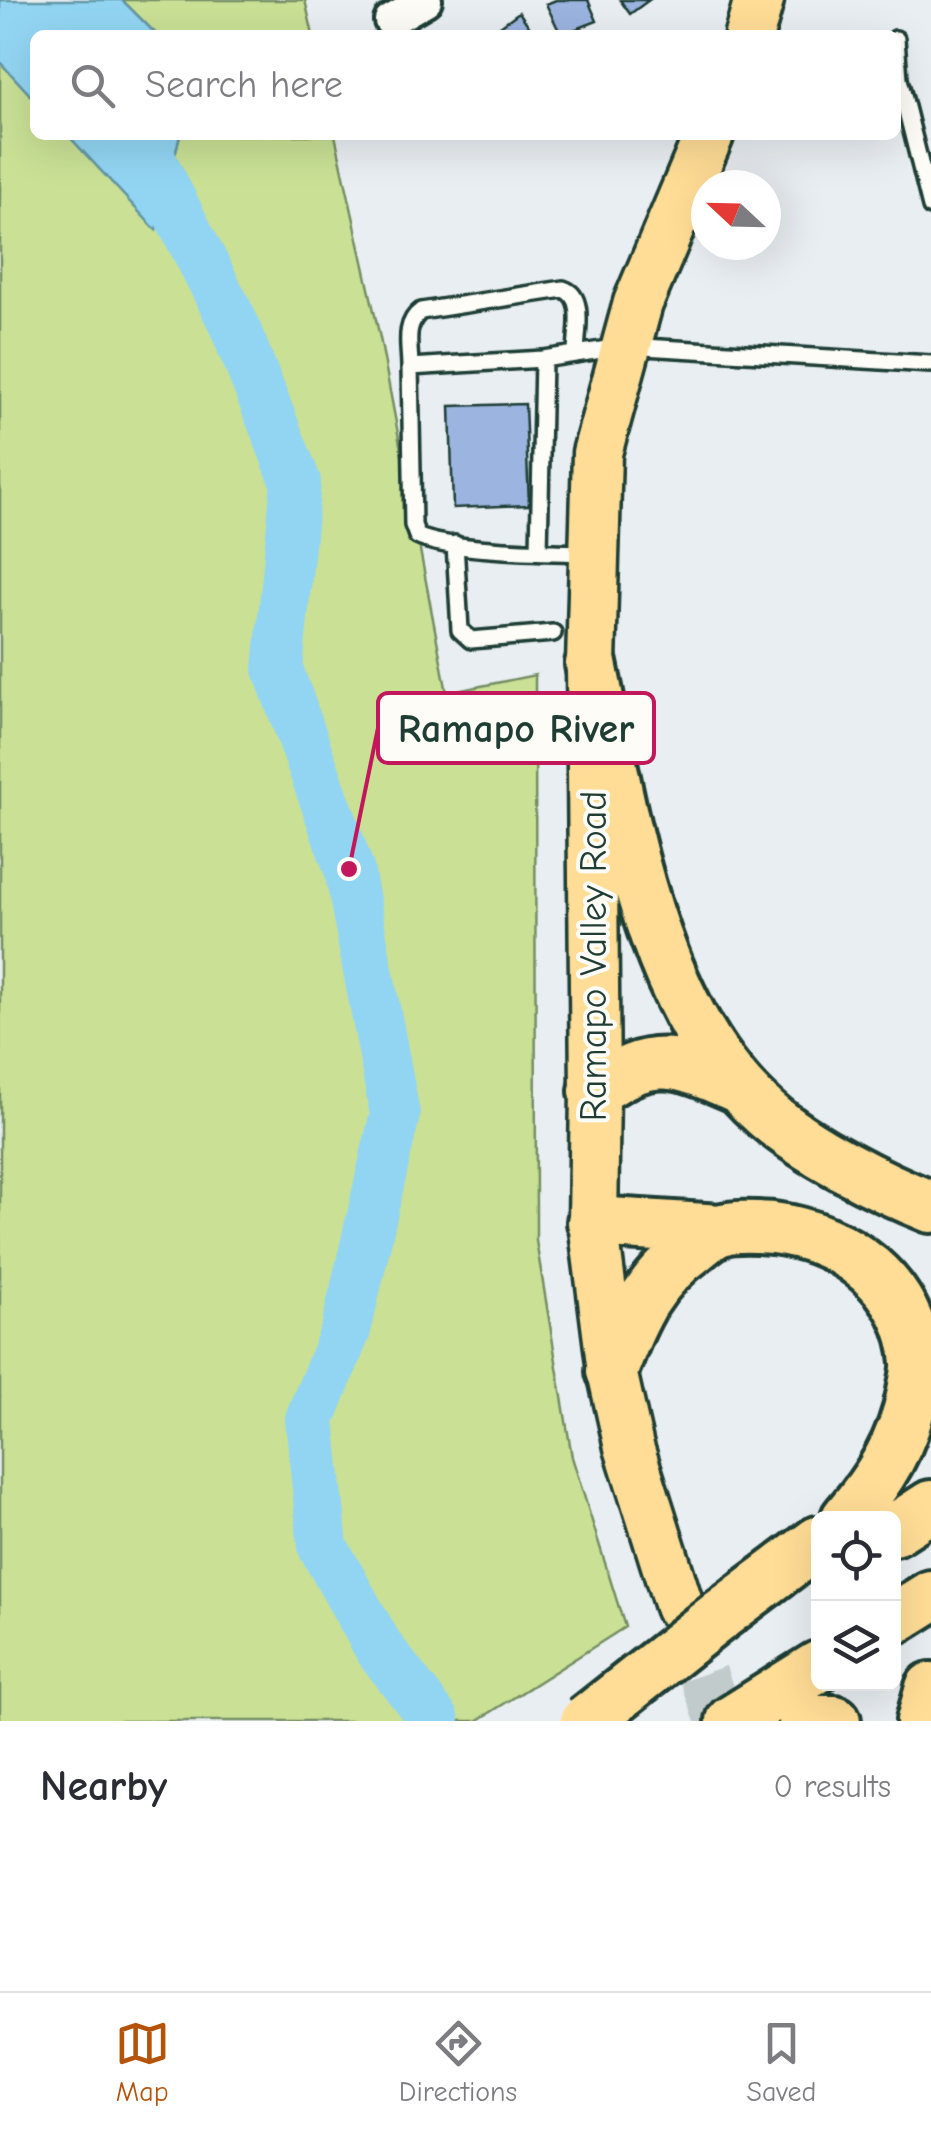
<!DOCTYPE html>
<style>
body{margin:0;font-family:"Comic Neue",sans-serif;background:#f2f2f3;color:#2b2b33}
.controls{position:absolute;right:30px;bottom:30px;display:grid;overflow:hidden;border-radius:15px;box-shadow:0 10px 40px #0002}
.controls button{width:90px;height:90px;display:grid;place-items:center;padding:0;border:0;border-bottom:2px solid #e1e1e2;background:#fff;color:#2b2b33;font:50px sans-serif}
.compass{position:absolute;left:691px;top:170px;width:90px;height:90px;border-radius:50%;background:#fff;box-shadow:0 10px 40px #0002;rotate:292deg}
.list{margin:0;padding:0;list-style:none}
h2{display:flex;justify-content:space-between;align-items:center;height:130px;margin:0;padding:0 40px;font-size:42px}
h2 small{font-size:32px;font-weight:400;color:#7c7c81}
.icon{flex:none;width:55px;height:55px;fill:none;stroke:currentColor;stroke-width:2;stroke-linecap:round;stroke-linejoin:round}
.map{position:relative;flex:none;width:931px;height:1721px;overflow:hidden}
.search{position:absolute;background:#fff;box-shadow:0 10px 40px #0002;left:30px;right:30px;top:30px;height:110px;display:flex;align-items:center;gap:25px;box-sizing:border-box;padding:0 35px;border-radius:15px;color:#7c7c81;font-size:38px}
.sheet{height:270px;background:#fff}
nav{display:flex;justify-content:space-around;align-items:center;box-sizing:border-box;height:140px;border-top:2px solid #e1e1e2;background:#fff;font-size:28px;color:#7c7c81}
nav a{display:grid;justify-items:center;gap:5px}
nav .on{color:#b45309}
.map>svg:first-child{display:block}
.green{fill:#c9e095;stroke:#748e64;stroke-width:2.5}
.water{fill:#92d5f3;stroke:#6498a7;stroke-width:2.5}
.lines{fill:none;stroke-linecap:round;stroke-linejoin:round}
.river{stroke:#92d5f3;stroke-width:50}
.building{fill:#9bb4e0;stroke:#1f3d34;stroke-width:2.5}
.primary-tunnel{stroke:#c1cbcc;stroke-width:48;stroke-dasharray:48 24;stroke-linecap:butt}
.service-casing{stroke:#1f3d34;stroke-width:22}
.minor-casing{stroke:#1f3d34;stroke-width:38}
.primary-casing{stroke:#1f3d34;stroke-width:55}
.trunk-casing{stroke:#1f3d34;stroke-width:58}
.service{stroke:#fdfcf7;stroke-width:15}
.minor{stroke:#fdfcf7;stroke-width:30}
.primary{stroke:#ffdd96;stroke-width:48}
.trunk{stroke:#ffdd96;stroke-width:50}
.trunk-bridge-casing{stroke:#1f3d34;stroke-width:58;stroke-linecap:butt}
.trunk-bridge{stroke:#ffdd96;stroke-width:50}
.labels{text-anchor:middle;stroke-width:8;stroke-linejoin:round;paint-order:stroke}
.street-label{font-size:38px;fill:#1f3d34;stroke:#fdfcf7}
.leader{fill:none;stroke:#c2185b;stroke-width:4}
.callout-dot{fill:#c2185b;stroke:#fdfcf7;stroke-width:4}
.callout{fill:#fdfcf7;stroke:#c2185b;stroke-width:4}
.callout-label{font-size:40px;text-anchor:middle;font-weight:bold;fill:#1f3d34}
</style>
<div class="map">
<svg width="931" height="1721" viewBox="0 0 931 1721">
<rect width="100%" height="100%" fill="#e9eef2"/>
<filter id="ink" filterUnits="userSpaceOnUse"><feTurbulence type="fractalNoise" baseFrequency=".01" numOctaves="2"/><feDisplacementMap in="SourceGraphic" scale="20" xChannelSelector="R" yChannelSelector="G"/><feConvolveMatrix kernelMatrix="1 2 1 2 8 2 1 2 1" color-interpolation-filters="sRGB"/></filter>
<g filter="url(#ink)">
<!-- green -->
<path class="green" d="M 122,0 L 305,0 L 313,35 L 157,35 Z
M 0,62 L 35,100 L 35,135 L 68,135 L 155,229 L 180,135 L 335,135 L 380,338 L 447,693 L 535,675 L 536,1241 L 572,1457 L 625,1627 L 477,1721 L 0,1721 Z"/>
<!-- water -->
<path class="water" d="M 0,0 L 122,0 L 157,35 L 35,35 L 35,100 L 0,62 Z
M 68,135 L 180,135 L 156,230 Z"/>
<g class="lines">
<!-- river -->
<path class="river" d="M 132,135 L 146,150 L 232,320 L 296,482 L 278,669 L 349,869 L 395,1114 L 346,1330 L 310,1419 L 323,1547 L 379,1648 L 435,1721"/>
</g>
<!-- building -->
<path class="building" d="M 556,0 L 588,0 L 597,21 L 561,35 L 546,4 Z
M 620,0 L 649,0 L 630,14 Z
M 519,12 L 535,35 L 488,35 Z
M 525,404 L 529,505 L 453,508 L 450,406 Z"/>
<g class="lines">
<!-- primary-tunnel -->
<path class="primary-tunnel" d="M 679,1606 L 720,1721"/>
<defs>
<path id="service" d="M 896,39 L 899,79 L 931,207
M 410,367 C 410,347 403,324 421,311 L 563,289 C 586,296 576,333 576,354
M 455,544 L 460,630 L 471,640 L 553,633
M 539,551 L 543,359
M 589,553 C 553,552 446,551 417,536 L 413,525 L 410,367 L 543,359 L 627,346 L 931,364"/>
<path id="minor" d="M 390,21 L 426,0"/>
<path id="primary" d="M 749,35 L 759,0
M 679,1606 L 629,1447 L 612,1371 L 593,1222 L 595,1091 L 591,664 L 597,453 L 638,303 L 709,135"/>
<path id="trunk" d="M 591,664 C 622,810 647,1009 765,1113 C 805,1149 881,1187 931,1207
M 595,1091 C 654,1049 678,1061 740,1088
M 593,1222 L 721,1230
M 612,1371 C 634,1316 646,1283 695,1247 C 702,1241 712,1233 720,1230 C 735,1225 758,1227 773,1228 C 845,1237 911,1285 917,1362 C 918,1372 914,1383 913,1392 C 904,1442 879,1481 847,1518
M 894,1530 L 931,1506
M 719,1616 L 818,1542
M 894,1619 L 931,1596
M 732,1721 L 818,1667
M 804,1721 L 835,1721
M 922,1721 L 931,1688"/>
</defs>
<!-- service casing -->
<use href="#service" class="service-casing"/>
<!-- minor casing -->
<use href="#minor" class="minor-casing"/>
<!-- primary casing -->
<use href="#primary" class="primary-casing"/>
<!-- trunk casing -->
<use href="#trunk" class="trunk-casing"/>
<!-- service -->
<use href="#service" class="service"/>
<!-- minor -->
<use href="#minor" class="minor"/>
<!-- primary -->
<use href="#primary" class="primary"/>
<!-- trunk -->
<use href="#trunk" class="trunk"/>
<defs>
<path id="trunk-bridge" d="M 586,1721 L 719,1616"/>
</defs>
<!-- trunk-bridge casing -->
<use href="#trunk-bridge" class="trunk-bridge-casing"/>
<!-- trunk-bridge -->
<use href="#trunk-bridge" class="trunk-bridge"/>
</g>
</g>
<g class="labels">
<!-- street labels -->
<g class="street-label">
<text transform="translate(593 956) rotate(-90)" y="13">Ramapo Valley Road</text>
</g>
</g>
<!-- callouts -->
<path class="leader" d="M349 869L378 728"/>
<circle class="callout-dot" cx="349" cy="869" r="10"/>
<rect class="callout" x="378" y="693" width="276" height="70" rx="10"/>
<g class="callout-label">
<text x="516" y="742">Ramapo River</text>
</g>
</svg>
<div class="controls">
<button><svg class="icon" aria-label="locate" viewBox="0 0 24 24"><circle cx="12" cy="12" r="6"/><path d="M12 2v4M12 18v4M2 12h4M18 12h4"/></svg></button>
<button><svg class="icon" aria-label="layers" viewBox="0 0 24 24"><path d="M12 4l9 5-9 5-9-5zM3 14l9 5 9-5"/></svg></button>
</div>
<svg class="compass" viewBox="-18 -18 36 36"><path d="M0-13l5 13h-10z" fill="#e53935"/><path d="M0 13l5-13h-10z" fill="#7c7c81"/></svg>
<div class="search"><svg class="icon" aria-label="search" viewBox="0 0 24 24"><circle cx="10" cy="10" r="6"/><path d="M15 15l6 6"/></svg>Search here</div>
</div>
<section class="sheet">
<h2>Nearby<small>0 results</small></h2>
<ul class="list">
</ul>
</section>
<nav>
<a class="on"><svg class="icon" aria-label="map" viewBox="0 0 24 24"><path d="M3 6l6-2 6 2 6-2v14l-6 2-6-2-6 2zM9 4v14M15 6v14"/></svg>Map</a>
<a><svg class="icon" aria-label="directions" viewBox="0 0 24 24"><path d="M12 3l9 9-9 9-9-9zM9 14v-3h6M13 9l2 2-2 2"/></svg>Directions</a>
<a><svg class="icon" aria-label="saved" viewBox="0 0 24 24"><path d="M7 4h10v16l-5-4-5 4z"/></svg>Saved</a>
</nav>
